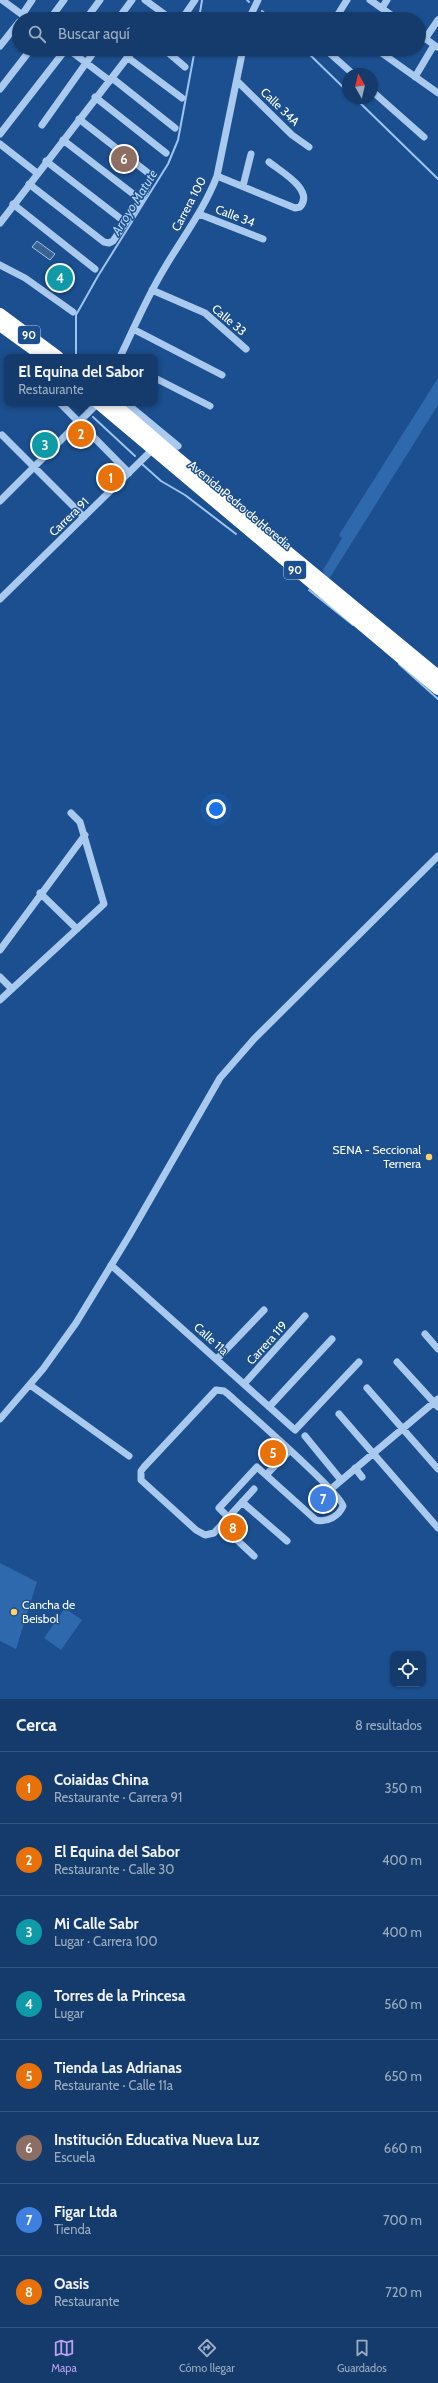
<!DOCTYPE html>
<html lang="es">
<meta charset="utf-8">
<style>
body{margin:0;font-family:Cabin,sans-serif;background:#1d4271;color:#f1f3f6}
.controls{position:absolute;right:12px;bottom:12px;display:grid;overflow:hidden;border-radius:8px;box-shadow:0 1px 3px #0004}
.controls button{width:36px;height:36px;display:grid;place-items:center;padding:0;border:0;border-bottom:1px solid #33557e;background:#143b6b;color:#f1f3f6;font:20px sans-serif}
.compass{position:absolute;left:342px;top:68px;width:36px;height:36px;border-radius:50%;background:#143b6b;box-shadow:0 1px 3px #0004;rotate:352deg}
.you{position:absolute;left:216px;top:809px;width:14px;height:14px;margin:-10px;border:3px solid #fff;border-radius:50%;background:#1a73e8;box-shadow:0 0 0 6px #1a73e833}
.badge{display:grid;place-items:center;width:26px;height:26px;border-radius:50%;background:#bca0f2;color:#fff;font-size:13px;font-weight:700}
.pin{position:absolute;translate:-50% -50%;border:2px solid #fff;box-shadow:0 1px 4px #0006}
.popup{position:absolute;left:4px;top:354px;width:154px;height:52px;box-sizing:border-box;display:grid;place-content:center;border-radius:8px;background:#143b6b;filter:drop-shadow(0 1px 3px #0005);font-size:13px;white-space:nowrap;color:#9dadc1}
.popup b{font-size:15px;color:#f1f3f6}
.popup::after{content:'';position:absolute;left:50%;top:100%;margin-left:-8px;border:8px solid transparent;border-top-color:#143b6b}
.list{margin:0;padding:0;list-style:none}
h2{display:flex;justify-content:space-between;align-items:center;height:52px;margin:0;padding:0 16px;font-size:17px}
h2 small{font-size:13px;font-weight:400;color:#9dadc1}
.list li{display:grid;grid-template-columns:26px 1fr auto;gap:12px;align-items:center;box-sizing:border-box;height:72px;padding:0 16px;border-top:1px solid #33557e}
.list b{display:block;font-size:15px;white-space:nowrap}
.list p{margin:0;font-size:13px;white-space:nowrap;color:#9dadc1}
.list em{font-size:13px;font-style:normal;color:#9dadc1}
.icon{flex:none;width:22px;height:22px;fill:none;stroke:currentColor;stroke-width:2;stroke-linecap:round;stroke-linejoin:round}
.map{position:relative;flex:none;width:438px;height:1699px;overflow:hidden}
.search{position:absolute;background:#143b6b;box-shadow:0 1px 3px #0004;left:12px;right:12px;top:12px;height:44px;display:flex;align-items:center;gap:10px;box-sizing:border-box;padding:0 14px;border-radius:22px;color:#9dadc1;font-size:15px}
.sheet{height:628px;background:#143b6b}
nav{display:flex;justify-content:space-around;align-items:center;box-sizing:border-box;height:56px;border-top:1px solid #33557e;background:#143b6b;font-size:11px;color:#9dadc1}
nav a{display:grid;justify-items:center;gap:2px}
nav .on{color:#bca0f2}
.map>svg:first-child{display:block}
.green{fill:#2e69ad}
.water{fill:#3c6290;stroke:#9cc4f0}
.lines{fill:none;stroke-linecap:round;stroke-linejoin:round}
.stream{stroke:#9cc4f0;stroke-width:2}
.minor{stroke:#a9c9ee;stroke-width:7}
.highway{stroke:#fff;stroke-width:12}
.poi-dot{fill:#ffd166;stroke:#1b4f8f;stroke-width:1.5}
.labels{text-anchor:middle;stroke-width:3;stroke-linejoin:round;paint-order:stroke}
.shield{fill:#1b4f8f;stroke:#bbcadd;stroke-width:1}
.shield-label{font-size:11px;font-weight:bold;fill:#fff}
.street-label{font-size:12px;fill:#fff;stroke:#1b4f8f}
.poi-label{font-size:12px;fill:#fff;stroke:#1b4f8f;text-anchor:end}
.water-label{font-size:13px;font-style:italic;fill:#b5d3f5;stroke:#1b4f8f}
</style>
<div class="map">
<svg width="438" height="1699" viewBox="0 0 438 1699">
<rect width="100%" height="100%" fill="#1b4f8f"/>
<!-- green -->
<path class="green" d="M 438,378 L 438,405 L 329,579 L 324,576 L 323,570 L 342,538 L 339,535 Z
M 0,1563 L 37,1582 L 16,1649 L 0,1641 Z
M 65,1608 L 82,1620 L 61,1650 L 44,1638 Z"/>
<!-- water -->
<path class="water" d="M 37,241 L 55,254 L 50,260 L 32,247 Z"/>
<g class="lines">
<!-- stream -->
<path class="stream" d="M 247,0 L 249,2
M 262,11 L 271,19
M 199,19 L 202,0
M 304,49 L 348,92
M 355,98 L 438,179
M 76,357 L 76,315 L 98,276 L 168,164 L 178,140 L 195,49
M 77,403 L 85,409
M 93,417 L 135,456
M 142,464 L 161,481 L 185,495 L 236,534
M 309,590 L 353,625
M 399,664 L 438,699"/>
<!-- minor -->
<path class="minor" d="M 2,0 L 28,19
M 145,0 L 171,19
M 370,0 L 397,19
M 382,8 L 387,0
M 22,15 L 32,0
M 50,19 L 64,0
M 86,19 L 100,0
M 118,19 L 132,0
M 182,19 L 195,0
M 249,19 L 258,0
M 335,19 L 347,0
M 419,34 L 437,47
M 425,39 L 438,20
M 0,46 L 19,22
M 68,49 L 110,81
M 164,49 L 185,67
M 325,49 L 353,74
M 376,49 L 438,93
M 127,57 L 182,98
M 415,77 L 434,45
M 112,78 L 175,128
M 237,81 L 292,135 L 309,147
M 0,89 L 31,49
M 372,91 L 424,137
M 95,97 L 166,153
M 42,125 L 96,49
M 0,134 L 66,49
M 63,140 L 141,200
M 0,144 L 37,173
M 46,161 L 125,222
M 217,176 L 295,208 L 300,207 C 315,190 280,171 269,162
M 29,184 L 104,242 L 109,243 L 113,241 L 141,200 L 152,176 L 79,119
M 243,186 L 251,154
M 13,204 L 95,269
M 199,214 L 263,239
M 0,223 L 134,49
M 0,265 L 25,278 L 73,312
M 152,290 L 205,313 L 246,349
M 133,329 L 222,375
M 120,357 C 134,328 147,297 164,269 C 182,238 204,210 217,176 L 243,49
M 155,378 L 210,406
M 60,403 L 129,473
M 126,403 L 178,446
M 2,435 L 84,517
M 0,501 L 98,403
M 0,599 L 152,450
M 40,893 L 77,929
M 0,950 L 85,835
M 0,977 L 12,989
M 0,1000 L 104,904 L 80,822 L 71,813
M 111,1265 L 295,1430 L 359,1362
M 425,1334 L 438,1349
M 217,1359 L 264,1310
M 397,1362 L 438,1407
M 244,1384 L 305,1316
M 30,1385 L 129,1456
M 367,1388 L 438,1469
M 269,1407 L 332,1339
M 339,1414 L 438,1528
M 0,1419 L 43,1369 L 76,1323 L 129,1236 L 220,1078 L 254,1039 L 438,856
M 305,1436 L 341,1480
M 355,1468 L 362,1477
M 266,1475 L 290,1450
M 331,1489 L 438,1399
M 242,1502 L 287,1541
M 228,1517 L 219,1508 L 257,1467 L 316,1520 C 327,1523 339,1516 343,1506 C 341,1493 244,1409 228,1394 L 224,1391 L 216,1390 L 144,1467 L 141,1471 L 141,1480 L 196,1530 L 205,1535 L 214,1533 L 254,1489
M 221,1525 L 254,1556"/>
<!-- highway -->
<path class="highway" d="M 0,314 L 58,357
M 0,325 L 44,357
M 98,403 L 438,689
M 113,403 L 289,553 L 438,676"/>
</g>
<!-- markers -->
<g class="poi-dot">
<circle cx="429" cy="1157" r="4"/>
<circle cx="14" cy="1612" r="4"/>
</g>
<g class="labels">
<!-- shield labels -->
<g class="shield">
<rect x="18" y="326" width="22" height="18" rx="3"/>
<rect x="284" y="561" width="22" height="18" rx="3"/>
</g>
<g class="shield-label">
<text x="29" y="339">90</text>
<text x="295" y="574">90</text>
</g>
<!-- street labels -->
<g class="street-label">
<text transform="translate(280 107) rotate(44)" y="4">Calle 34A</text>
<text transform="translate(189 204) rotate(-62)" y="4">Carrera 100</text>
<text transform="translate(235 216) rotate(21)" y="4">Calle 34</text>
<text transform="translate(229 320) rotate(40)" y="4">Calle 33</text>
<text transform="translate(240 505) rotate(40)" y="4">Avenida Pedro de Heredia</text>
<text transform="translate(69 517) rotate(-44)" y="4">Carrera 91</text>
<text transform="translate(211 1339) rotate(42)" y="4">Calle 11a</text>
<text transform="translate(267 1343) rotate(-48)" y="4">Carrera 119</text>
</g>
<!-- poi labels -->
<g class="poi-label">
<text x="421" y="1154">SENA - Seccional<tspan x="421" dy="14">Ternera</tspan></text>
<text x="22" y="1609" text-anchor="start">Cancha de<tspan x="22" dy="14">Beisbol</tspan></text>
</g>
<!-- water labels -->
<g class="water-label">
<text transform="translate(134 202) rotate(-58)" y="5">Arroyo Matute</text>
</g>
</g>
</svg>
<div class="controls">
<button><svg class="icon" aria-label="locate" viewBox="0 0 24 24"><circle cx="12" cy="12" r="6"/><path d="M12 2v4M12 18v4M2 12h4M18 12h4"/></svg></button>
</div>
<svg class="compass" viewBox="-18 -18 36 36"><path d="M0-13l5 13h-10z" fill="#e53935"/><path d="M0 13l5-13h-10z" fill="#9dadc1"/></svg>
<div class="you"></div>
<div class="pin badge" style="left:111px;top:478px;background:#e8710a">1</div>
<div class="pin badge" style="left:81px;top:434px;background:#e8710a">2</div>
<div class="popup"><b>El Equina del Sabor</b>Restaurante</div>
<div class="pin badge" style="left:45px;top:445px;background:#0f9aa8">3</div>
<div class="pin badge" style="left:60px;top:278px;background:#0f9aa8">4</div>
<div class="pin badge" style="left:273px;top:1453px;background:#e8710a">5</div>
<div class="pin badge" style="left:124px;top:159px;background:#8d6e63">6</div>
<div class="pin badge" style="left:323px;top:1499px;background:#3f7fe0">7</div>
<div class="pin badge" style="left:233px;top:1528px;background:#e8710a">8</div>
<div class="search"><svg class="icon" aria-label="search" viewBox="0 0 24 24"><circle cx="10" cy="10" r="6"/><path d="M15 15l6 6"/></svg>Buscar aquí</div>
</div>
<section class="sheet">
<h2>Cerca<small>8 resultados</small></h2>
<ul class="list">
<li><span class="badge" style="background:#e8710a">1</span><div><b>Coiaidas China</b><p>Restaurante · Carrera 91</p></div><em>350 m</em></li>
<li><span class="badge" style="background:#e8710a">2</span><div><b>El Equina del Sabor</b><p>Restaurante · Calle 30</p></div><em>400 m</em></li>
<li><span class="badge" style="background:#0f9aa8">3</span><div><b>Mi Calle Sabr</b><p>Lugar · Carrera 100</p></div><em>400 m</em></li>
<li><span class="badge" style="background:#0f9aa8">4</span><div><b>Torres de la Princesa</b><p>Lugar</p></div><em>560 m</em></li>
<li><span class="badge" style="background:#e8710a">5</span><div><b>Tienda Las Adrianas</b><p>Restaurante · Calle 11a</p></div><em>650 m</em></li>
<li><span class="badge" style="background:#8d6e63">6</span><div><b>Institución Educativa Nueva Luz</b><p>Escuela</p></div><em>660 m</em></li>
<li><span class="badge" style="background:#3f7fe0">7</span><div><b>Figar Ltda</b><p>Tienda</p></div><em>700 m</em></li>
<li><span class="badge" style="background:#e8710a">8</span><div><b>Oasis</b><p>Restaurante</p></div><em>720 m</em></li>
</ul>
</section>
<nav>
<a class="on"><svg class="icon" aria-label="map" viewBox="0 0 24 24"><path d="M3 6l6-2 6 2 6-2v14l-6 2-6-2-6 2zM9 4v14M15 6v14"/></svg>Mapa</a>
<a><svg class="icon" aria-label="directions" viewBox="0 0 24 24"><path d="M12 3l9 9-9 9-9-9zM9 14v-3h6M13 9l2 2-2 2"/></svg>Cómo llegar</a>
<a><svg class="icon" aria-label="saved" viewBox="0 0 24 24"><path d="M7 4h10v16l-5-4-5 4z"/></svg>Guardados</a>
</nav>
